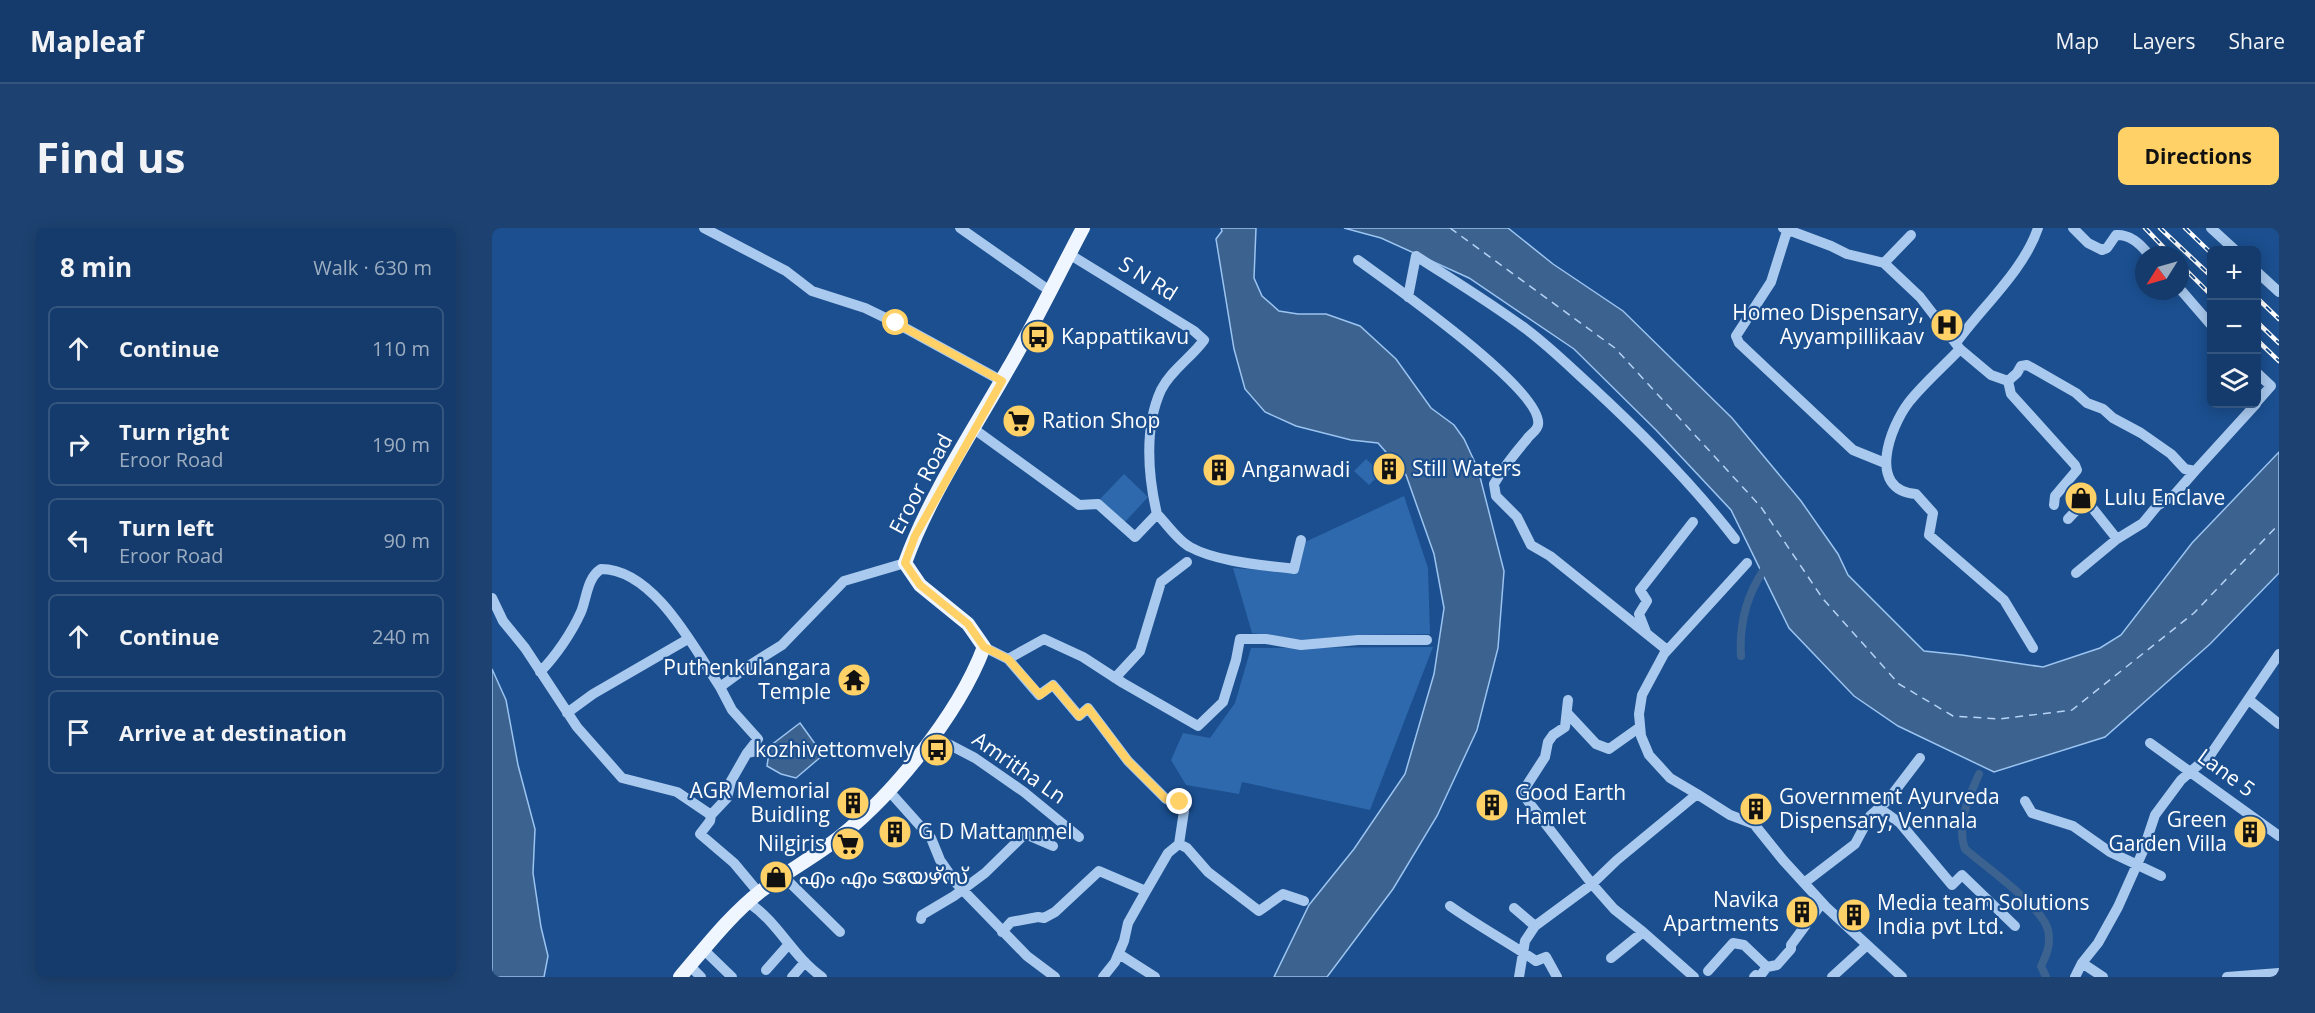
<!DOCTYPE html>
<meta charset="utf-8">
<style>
body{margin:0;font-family:"Open Sans","Noto Sans Malayalam",sans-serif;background:#1d4271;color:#f1f3f6}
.controls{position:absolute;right:18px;top:18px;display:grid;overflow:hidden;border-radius:9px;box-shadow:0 3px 15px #0003}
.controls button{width:54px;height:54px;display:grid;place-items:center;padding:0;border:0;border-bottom:2px solid #33557e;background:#143b6b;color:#f1f3f6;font:30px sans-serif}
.compass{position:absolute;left:1643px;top:18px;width:54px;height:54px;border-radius:50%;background:#143b6b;box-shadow:0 3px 15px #0003;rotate:233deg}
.stop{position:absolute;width:18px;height:18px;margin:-14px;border:4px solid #ffd166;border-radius:50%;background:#fff}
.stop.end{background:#ffd166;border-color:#fff;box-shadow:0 2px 6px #0008}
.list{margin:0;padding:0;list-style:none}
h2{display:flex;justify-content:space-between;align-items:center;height:78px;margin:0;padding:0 24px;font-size:26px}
h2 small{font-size:20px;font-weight:400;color:#9dadc1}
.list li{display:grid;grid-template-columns:39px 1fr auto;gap:18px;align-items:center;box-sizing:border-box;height:84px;margin:0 12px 12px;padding:0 12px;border:2px solid #33557e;border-radius:9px}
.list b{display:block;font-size:22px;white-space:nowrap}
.list p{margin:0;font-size:20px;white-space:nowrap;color:#9dadc1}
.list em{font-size:20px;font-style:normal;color:#9dadc1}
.icon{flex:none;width:33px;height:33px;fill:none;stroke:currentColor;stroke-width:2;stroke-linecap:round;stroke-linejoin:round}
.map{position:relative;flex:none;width:1787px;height:749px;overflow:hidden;border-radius:9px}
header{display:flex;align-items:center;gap:36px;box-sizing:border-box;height:84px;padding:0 30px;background:#143b6b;border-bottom:2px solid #33557e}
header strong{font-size:28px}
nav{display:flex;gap:33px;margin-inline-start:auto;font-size:21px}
.intro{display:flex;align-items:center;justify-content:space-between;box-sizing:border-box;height:144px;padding:0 36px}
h1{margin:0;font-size:42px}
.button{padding:15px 27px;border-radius:9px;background:#ffd166;color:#111;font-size:21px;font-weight:700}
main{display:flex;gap:36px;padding:0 36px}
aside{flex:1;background:#143b6b;border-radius:9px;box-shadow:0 3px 15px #0003}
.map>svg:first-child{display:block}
.green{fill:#2e69ad}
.water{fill:#3c6290;stroke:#9cc4f0;stroke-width:1.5}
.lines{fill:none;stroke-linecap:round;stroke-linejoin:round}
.canal{stroke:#3c6290;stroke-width:8}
.ferry{stroke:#b5d3f5;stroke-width:1.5;stroke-dasharray:8 6;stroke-linecap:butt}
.minor{stroke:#a9c9ee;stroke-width:10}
.major{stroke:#f0f6ff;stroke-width:14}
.rail-casing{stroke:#fff;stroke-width:4.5}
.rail{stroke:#1b4f8f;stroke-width:2;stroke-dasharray:7;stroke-linecap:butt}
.route{stroke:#ffd166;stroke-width:8}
.labels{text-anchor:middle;stroke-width:4.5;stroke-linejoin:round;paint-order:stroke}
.street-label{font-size:21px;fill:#fff;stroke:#1b4f8f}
.poi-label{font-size:21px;fill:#fff;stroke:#1b4f8f;text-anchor:start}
</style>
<header>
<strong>Mapleaf</strong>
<nav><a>Map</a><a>Layers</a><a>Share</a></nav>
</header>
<div class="intro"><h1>Find us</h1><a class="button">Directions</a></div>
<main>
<aside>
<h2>8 min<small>Walk · 630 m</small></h2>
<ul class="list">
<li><svg class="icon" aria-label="ahead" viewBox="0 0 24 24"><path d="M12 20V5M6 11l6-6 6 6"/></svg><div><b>Continue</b></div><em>110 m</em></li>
<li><svg class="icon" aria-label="right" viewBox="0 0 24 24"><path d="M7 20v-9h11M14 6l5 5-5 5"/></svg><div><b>Turn right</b><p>Eroor Road</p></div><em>190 m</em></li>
<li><svg class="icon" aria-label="left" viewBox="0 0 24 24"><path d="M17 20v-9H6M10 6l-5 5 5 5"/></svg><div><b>Turn left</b><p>Eroor Road</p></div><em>90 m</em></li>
<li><svg class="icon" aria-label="ahead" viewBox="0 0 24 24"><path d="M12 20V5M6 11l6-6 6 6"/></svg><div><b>Continue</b></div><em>240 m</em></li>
<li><svg class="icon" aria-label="arrive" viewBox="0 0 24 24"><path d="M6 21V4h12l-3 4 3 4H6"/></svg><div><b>Arrive at destination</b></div></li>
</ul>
</aside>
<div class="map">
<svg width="1787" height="749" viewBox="0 0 1787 749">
<rect width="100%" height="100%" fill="#1b4f8f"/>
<!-- green -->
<path class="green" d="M 874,231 L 889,245 L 877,257 L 862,243 Z
M 632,246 L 656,269 L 633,294 L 608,271 Z
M 912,268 L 936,340 L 938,406 L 870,407 L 810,412 L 760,405 L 741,340 L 805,344 L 813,314 Z
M 941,419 L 878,582 L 750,554 L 747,566 L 694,557 L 679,532 L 691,505 L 718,510 L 743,475 L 759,420 Z"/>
<!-- water -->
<path class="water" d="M 729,0 L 764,0 L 762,50 L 770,68 L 787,83 L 806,86 L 834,86 L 868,98 L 904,131 L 939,180 L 962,197 L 972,211 L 986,241 L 1012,343 L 1006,420 L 985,502 L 945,588 L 901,661 L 835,749 L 782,749 L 817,677 L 862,621 L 913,546 L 942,446 L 952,380 L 942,326 L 914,247 L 886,215 L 859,212 L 804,198 L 773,184 L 753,161 L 742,121 L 724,11 L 730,3 Z
M 852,0 L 1016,0 L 1061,36 L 1131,83 L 1240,190 L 1309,273 L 1346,326 L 1356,347 L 1432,423 L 1470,427 L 1551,439 L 1608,420 L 1629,407 L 1700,315 L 1787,224 L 1787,345 L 1718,416 L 1613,509 L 1502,544 L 1406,498 L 1362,468 L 1297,400 L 1239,282 L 1164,202 L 1082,121 L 977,50 L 889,10 Z
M 0,441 L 14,472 L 26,537 L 43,601 L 41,645 L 49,699 L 56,728 L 52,749 L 0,749 Z
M 308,495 L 331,527 L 304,550 L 289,546 L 275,538 L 278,518 Z"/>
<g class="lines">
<!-- canal -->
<path class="canal" d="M 1249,428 C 1247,397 1254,369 1271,343
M 1487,546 C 1477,569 1464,596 1473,621 C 1494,639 1550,678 1556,702 C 1559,716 1555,726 1549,738 L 1554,749"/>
<!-- ferry -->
<path class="ferry" d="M 958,0 L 1123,120 L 1269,279 L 1331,371 L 1407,456 L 1461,488 L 1508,491 L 1580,482 L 1702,385 L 1787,296"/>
<!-- minor -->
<path class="minor" d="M 212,0 L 294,43 L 320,63 L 373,80 L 404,95 L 510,153
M 468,0 L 558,63
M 1291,0 L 1339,18 L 1355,26 L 1392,35 L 1428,69 L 1468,121 L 1499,147 L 1516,153 L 1525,145 L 1529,138 L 1535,137 L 1584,165 L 1595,175 L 1611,181 L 1621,190 L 1649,205 L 1679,226 L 1693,241 L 1703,243 L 1682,267 L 1665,278 L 1651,295 L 1625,311 L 1584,345
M 1296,0 L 1279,54 L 1244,108 L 1247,115 L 1361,222 L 1393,235
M 1581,0 L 1596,15 L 1610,22 L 1615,20 L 1624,7 C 1638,6 1648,15 1657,27
M 1719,0 L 1743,22
M 866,32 C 896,54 1053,163 1046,197 C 1045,203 1038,206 1035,211 C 1023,225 1011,240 1002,256 L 1004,268 L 1025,289 L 1039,317 L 1058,328 L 1175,422
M 1392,35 L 1419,7
M 1764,43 L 1787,64
M 1688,61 L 1720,98
M 916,69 L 924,28 C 961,52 999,75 1034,101 C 1058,119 1078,139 1099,158 C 1151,206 1200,255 1243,311
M 1464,115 C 1490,79 1532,42 1546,0
M 1468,121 C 1452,138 1432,155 1417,174 C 1398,199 1374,262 1424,266 L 1441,285 L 1437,307 L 1512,372 L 1541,420
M 1764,144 L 1779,158 L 1764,175
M 1516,153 L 1519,166 L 1583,237 L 1585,242 L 1563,268 L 1562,277
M 482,201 L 587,277 L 606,276 L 643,309 L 665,286 C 656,248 652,199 669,162 C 679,142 699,130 712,112 L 702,103 L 577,26
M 1703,243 L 1764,176
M 665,286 C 675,296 686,313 698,319 C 725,334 771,337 802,341 L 809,312
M 1576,291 L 1594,272 L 1625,311
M 0,370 L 11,393 L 33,420 L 85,499 L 130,550 L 185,564 L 219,587 L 218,593 L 208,606 L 242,635 L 267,665
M 1154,404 L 1147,386 L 1155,373 L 1148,362 L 1201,294
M 492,419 L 516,431 L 552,411 L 591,429 L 631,455 L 706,498 L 731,474 L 744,432 L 748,411 L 774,411 L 809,417 L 866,412 L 935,412
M 516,431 L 547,467 L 561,457 L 587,488 L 596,480 L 636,533 L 674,571 L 688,574 L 692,583 L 687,616
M 48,444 C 64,428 80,404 89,384 C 95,369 95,350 109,341 C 162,341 202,420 228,459 L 258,437 L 290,417 L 352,353 L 413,335
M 623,450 L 648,423 L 669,354 L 695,334
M 228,459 L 240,482 L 266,511 L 255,525
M 1076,472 L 1073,499 L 1061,507 L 1056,514 L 1053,529 L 1033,560 L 1032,568 L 1100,656 L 1122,681 L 1151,704
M 1757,472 L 1787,496
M 75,485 L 101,466 L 196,411
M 1076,486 L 1104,516 L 1117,521 L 1148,499
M 441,508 L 483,530 L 532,564 L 587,609
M 1658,515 L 1787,608
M 397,563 L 439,610 L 448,632 L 464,655 L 535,728 L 563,749
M 1205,566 L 1178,550 L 1157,527 L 1149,508 L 1147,486 L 1150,467 L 1172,426 L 1255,335
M 1533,573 L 1540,585 L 1581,598 L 1618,624 L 1669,648
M 1387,580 L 1408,595 L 1460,657 L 1470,647 L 1523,698
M 219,587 L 235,570 L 239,553 L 255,525 L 269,522
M 291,648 L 348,704
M 1312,655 L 1363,616 L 1378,588 L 1396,572 L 1428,530
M 257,675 C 286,694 301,729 330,749
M 958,678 C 986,698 1016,714 1044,733 L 1054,729 L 1065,749
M 1022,680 L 1043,698
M 429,691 L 430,687 L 462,668 L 493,645 L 533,606 L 561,618
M 510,704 L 519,694 L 546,689 L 552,690 L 563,684 L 607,643 L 654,663
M 212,722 L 240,749
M 627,726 L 663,749
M 1119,730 L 1151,704 L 1202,749
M 1590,735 L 1606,715 L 1626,679 L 1651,623 L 1663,587 L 1689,552 L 1719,526 L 1787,426
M 198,738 L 209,749
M 1275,739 L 1285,737 L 1299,721 L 1299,717 L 1330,675
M 274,742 L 297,716
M 1216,743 L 1241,715 L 1252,717 L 1275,739 L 1268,748 L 1264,747 L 1262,749
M 300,749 L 313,734
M 611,749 L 623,734 L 632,713 L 636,695 L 654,663 L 676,625 L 687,616 L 695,620 L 716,644 L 767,683 L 791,666 L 812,673
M 1027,749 L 1033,713 L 1043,698 L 1100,656 L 1125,632 L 1205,566 L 1238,587 L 1262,596 L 1291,632 L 1334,679 L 1410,749
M 1340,749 L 1374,718
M 1583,749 L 1590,735 L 1611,749
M 1735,749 L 1787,745"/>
<!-- major -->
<path class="major" d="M 188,749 C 213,720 238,687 269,663 C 290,647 315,633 337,617 C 396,574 466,488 492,419 L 476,396 L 428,357 L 413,335 C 437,268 481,203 516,141 C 543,95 566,47 591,0"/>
<defs>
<path id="rail" d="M 1653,0 L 1679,27
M 1668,0 L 1720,49
M 1693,0 L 1720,26
M 1688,36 L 1720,68
M 1764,69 L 1787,91
M 1764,93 L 1787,115
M 1764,111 L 1787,133"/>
</defs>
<!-- rail casing -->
<use href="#rail" class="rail-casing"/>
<!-- rail -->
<use href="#rail" class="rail"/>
</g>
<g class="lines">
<!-- route -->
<path class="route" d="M 404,95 L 510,153 L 423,308 L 413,335 L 428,357 L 476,396 L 492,419 L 516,431 L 548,467 L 561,457 L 587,488 L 596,480 L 636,533 L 674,571 L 688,574"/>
</g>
<!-- icons -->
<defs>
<symbol id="hospital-disc" viewBox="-11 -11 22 22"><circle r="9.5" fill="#ffd166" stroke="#1b4f8f"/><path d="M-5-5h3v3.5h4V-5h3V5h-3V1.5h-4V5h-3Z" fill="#111"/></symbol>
<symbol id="bus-disc" viewBox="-11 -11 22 22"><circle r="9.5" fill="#ffd166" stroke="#1b4f8f"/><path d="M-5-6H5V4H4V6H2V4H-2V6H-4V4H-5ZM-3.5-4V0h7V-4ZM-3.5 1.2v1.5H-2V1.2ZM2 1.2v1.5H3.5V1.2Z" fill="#111"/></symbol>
<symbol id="supermarket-disc" viewBox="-11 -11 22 22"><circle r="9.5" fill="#ffd166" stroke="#1b4f8f"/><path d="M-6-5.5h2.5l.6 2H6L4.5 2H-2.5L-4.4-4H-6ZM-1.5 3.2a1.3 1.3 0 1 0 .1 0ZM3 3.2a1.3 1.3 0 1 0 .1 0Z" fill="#111"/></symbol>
<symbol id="building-disc" viewBox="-11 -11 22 22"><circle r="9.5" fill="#ffd166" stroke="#1b4f8f"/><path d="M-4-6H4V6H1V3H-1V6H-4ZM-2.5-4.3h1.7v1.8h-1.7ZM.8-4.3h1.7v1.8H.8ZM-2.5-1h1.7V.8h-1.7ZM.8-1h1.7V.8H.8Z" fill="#111"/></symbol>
<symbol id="shop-disc" viewBox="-11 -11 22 22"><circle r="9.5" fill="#ffd166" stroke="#1b4f8f"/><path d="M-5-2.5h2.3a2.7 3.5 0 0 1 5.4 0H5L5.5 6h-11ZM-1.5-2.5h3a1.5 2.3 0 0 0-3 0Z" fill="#111"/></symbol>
<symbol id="temple-disc" viewBox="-11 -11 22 22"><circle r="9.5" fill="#ffd166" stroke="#1b4f8f"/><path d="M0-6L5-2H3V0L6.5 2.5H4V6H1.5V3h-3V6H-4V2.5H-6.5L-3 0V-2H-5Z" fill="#111"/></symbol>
</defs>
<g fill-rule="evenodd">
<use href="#hospital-disc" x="1436" y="78" width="38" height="38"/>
<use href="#bus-disc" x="527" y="90" width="38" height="38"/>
<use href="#supermarket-disc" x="508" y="174" width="38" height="38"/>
<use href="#building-disc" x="878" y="222" width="38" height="38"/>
<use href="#building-disc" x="708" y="223" width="38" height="38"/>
<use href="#shop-disc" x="1570" y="251" width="38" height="38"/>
<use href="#temple-disc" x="343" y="433" width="38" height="38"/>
<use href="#bus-disc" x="426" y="503" width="38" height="38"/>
<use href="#building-disc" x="342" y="556" width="38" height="38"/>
<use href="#building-disc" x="981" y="558" width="38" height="38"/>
<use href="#building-disc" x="1245" y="562" width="38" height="38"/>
<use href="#building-disc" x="384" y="585" width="38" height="38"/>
<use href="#building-disc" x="1739" y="585" width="38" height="38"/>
<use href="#supermarket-disc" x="337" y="597" width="38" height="38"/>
<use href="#shop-disc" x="265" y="630" width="38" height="38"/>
<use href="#building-disc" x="1291" y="665" width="38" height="38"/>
<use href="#building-disc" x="1343" y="668" width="38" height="38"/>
</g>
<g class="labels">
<!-- street labels -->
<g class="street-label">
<text transform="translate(656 51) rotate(32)" y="7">S N Rd</text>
<text transform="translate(429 256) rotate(-62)" y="7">Eroor Road</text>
<text transform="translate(527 540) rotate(35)" y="7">Amritha Ln</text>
<text transform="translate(1734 545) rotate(36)" y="7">Lane 5</text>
</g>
<!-- poi labels -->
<g class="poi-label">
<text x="1432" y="92" text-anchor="end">Homeo Dispensary,<tspan x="1432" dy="24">Ayyampillikaav</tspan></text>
<text x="569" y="116">Kappattikavu</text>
<text x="550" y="200">Ration Shop</text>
<text x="920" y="248">Still Waters</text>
<text x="750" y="249">Anganwadi</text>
<text x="1612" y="277">Lulu Enclave</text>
<text x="339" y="447" text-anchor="end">Puthenkulangara<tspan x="339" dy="24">Temple</tspan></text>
<text x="422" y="529" text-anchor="end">kozhivettomvely</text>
<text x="338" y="570" text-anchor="end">AGR Memorial<tspan x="338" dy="24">Buidling</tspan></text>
<text x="1023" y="572">Good Earth<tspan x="1023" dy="24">Hamlet</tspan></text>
<text x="1287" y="576">Government Ayurveda<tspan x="1287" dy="24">Dispensary, Vennala</tspan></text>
<text x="1735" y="599" text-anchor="end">Green<tspan x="1735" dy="24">Garden Villa</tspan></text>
<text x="426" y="611">G D Mattammel</text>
<text x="333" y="623" text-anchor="end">Nilgiris</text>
<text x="307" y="656">എം എം ടയേഴ്‌സ്</text>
<text x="1287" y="679" text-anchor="end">Navika<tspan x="1287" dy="24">Apartments</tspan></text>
<text x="1385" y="682">Media team Solutions<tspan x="1385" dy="24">India pvt Ltd.</tspan></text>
</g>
</g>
</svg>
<div class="controls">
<button>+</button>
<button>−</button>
<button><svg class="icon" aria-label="layers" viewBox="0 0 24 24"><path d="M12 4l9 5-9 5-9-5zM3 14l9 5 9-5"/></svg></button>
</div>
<svg class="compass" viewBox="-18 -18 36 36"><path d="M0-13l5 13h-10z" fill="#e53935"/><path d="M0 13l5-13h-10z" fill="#9dadc1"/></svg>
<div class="stop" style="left:404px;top:95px"></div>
<div class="stop end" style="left:688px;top:574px"></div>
</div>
</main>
